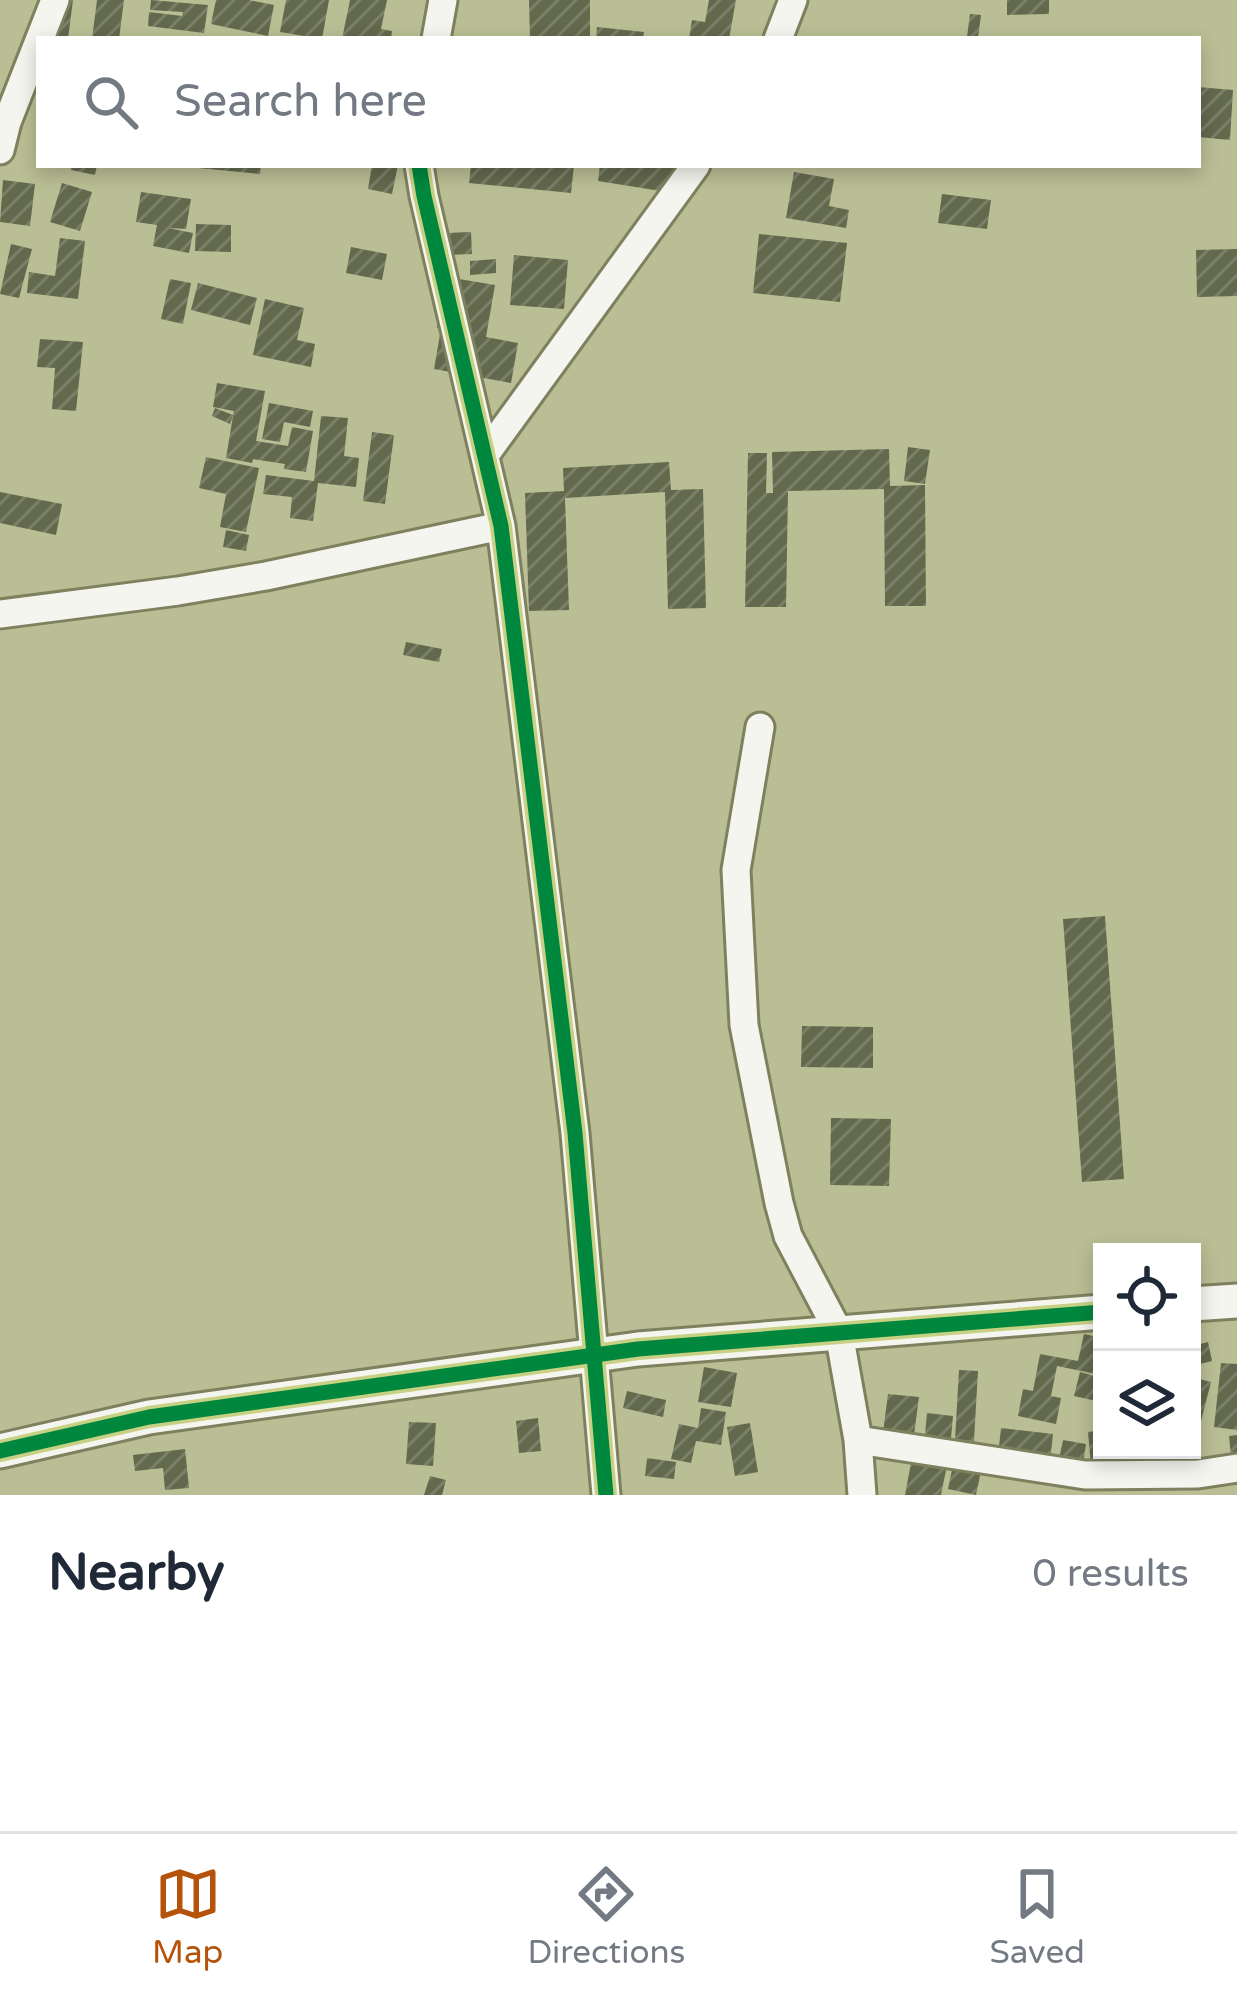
<!DOCTYPE html>
<style>
body{margin:0;font-family:"Varela Round",sans-serif;background:#f2f2f3;color:#1f2937}
.controls{position:absolute;right:36px;bottom:36px;display:grid;overflow:hidden;border-radius:0px;box-shadow:0 6px 18px #0003}
.controls button{width:108px;height:108px;display:grid;place-items:center;padding:0;border:0;border-bottom:3px solid #e0e1e3;background:#fff;color:#1f2937;font:60px sans-serif}
.list{margin:0;padding:0;list-style:none}
h2{display:flex;justify-content:space-between;align-items:center;height:156px;margin:0;padding:0 48px;font-size:51px}
h2 small{font-size:39px;font-weight:400;color:#747a83}
.icon{flex:none;width:66px;height:66px;fill:none;stroke:currentColor;stroke-width:2;stroke-linecap:round;stroke-linejoin:round}
.map{position:relative;flex:none;width:1237px;height:1495px;overflow:hidden}
.search{position:absolute;background:#fff;box-shadow:0 6px 18px #0003;left:36px;right:36px;top:36px;height:132px;display:flex;align-items:center;gap:30px;box-sizing:border-box;padding:0 42px;border-radius:0px;color:#747a83;font-size:45px}
.sheet{height:336px;background:#fff}
nav{display:flex;justify-content:space-around;align-items:center;box-sizing:border-box;height:168px;border-top:3px solid #e0e1e3;background:#fff;font-size:33px;color:#747a83}
nav a{display:grid;justify-items:center;gap:6px}
nav .on{color:#b45309}
.map>svg:first-child{display:block}
.building{fill:url(#building-hatch)}
.lines{fill:none;stroke-linecap:round;stroke-linejoin:round}
.minor-casing{stroke:#7e805e;stroke-width:33}
.tertiary-casing{stroke:#7e805e;stroke-width:39}
.minor{stroke:#f5f5ef;stroke-width:27}
.tertiary{stroke:#f5f5ef;stroke-width:33}
.cycleway-casing{stroke:#c7d083;stroke-width:22}
.cycleway{stroke:#00873e;stroke-width:15}
</style>
<div class="map">
<svg width="1237" height="1495" viewBox="0 0 1237 1495">
<defs>
<pattern id="building-hatch" width="6" height="6" patternUnits="userSpaceOnUse" patternTransform="scale(3)"><rect width="6" height="6" fill="#63694d"/><path d="M-1 1l2-2M0 6l6-6M5 7l2-2" fill="none" stroke="#7b8068"/></pattern>
</defs>
<rect width="100%" height="100%" fill="#babe94"/>
<!-- building -->
<path class="building" d="M 59,0 L 73,0 L 68,39 L 54,39 Z
M 97,0 L 124,0 L 119,39 L 92,39 Z
M 151,0 L 208,5 L 204,33 L 148,26 L 149,12 L 182,16 L 183,12 L 150,10 Z
M 216,0 L 249,0 L 274,5 L 268,36 L 211,24 Z
M 286,0 L 329,0 L 322,39 L 280,32 Z
M 350,0 L 387,0 L 381,29 L 392,31 L 391,39 L 342,39 Z
M 529,0 L 590,0 L 590,39 L 530,39 Z
M 709,0 L 736,0 L 729,39 L 689,39 L 692,20 L 705,22 Z
M 1007,0 L 1049,0 L 1049,14 L 1007,15 Z
M 970,14 L 981,15 L 978,38 L 967,37 Z
M 597,27 L 644,32 L 643,39 L 596,39 Z
M 1198,87 L 1233,90 L 1230,140 L 1198,137 Z
M 72,165 L 97,165 L 95,175 L 71,170 Z
M 198,165 L 261,165 L 260,174 L 198,168 Z
M 372,165 L 398,165 L 392,194 L 368,189 Z
M 471,165 L 574,165 L 571,193 L 469,183 Z
M 600,165 L 677,165 L 673,193 L 598,181 Z
M 794,172 L 834,179 L 829,206 L 849,210 L 846,228 L 786,218 Z
M 3,180 L 35,184 L 30,226 L 0,222 Z
M 62,183 L 92,192 L 80,231 L 50,222 Z
M 141,192 L 191,199 L 186,229 L 168,228 L 193,233 L 189,253 L 153,246 L 157,225 L 136,222 Z
M 942,194 L 991,200 L 987,229 L 938,223 Z
M 196,224 L 231,225 L 231,252 L 195,251 Z
M 471,232 L 472,254 L 448,255 L 446,233 Z
M 759,234 L 847,243 L 840,302 L 753,293 Z
M 60,238 L 85,241 L 78,299 L 27,293 L 29,272 L 55,276 Z
M 11,244 L 32,249 L 19,298 L 0,294 Z
M 351,247 L 387,254 L 382,280 L 346,273 Z
M 1237,249 L 1237,296 L 1197,297 L 1196,250 Z
M 514,255 L 568,260 L 564,309 L 510,305 Z
M 496,259 L 496,273 L 470,275 L 470,261 Z
M 447,277 L 495,285 L 486,337 L 518,343 L 511,383 L 434,369 L 441,329 L 437,328 Z
M 170,279 L 191,283 L 183,324 L 161,319 Z
M 198,283 L 257,298 L 250,325 L 191,310 Z
M 265,299 L 304,308 L 297,340 L 315,344 L 311,367 L 253,355 Z
M 40,339 L 83,342 L 76,411 L 52,409 L 55,368 L 37,367 Z
M 217,383 L 265,391 L 256,441 L 288,446 L 292,427 L 313,431 L 306,472 L 284,469 L 285,464 L 253,459 L 252,463 L 226,458 L 233,416 L 230,424 L 212,416 L 215,408 L 233,415 L 234,411 L 213,407 Z
M 269,403 L 313,411 L 310,427 L 284,422 L 280,442 L 262,439 Z
M 321,416 L 348,418 L 344,456 L 359,458 L 356,487 L 318,483 L 313,521 L 290,518 L 292,497 L 263,494 L 266,475 L 314,481 Z
M 372,432 L 394,435 L 385,504 L 363,501 Z
M 908,447 L 930,450 L 925,484 L 904,481 Z
M 889,449 L 890,486 L 925,485 L 926,606 L 885,606 L 884,489 L 788,491 L 786,607 L 745,607 L 748,453 L 767,453 L 766,493 L 773,493 L 772,452 Z
M 206,457 L 259,468 L 246,532 L 220,527 L 226,494 L 199,488 Z
M 669,462 L 671,490 L 703,489 L 706,608 L 668,609 L 665,492 L 565,498 L 569,610 L 529,611 L 525,493 L 564,491 L 563,468 Z
M 0,492 L 62,504 L 56,535 L 0,523 Z
M 226,530 L 249,535 L 246,551 L 223,547 Z
M 406,642 L 442,649 L 439,662 L 403,655 Z
M 1105,916 L 1124,1179 L 1082,1182 L 1063,919 Z
M 802,1026 L 873,1027 L 873,1068 L 801,1067 Z
M 831,1118 L 891,1119 L 889,1186 L 830,1185 Z
M 1084,1334 L 1102,1338 L 1096,1374 L 1057,1366 L 1051,1396 L 1061,1398 L 1056,1424 L 1018,1416 L 1023,1389 L 1033,1391 L 1040,1354 L 1078,1361 Z
M 1208,1342 L 1212,1361 L 1192,1366 L 1192,1346 Z
M 1221,1363 L 1237,1364 L 1237,1430 L 1214,1427 Z
M 704,1367 L 737,1373 L 731,1407 L 698,1402 Z
M 959,1370 L 978,1371 L 974,1441 L 955,1440 Z
M 1080,1372 L 1102,1378 L 1101,1402 L 1074,1396 Z
M 1192,1377 L 1211,1382 L 1201,1421 L 1192,1418 Z
M 627,1391 L 666,1400 L 663,1417 L 623,1408 Z
M 888,1394 L 919,1397 L 913,1443 L 882,1440 Z
M 701,1408 L 726,1412 L 721,1445 L 696,1441 L 691,1463 L 671,1459 L 679,1424 L 698,1428 Z
M 927,1413 L 953,1416 L 950,1449 L 924,1446 Z
M 538,1418 L 541,1451 L 519,1453 L 516,1421 Z
M 409,1422 L 436,1423 L 433,1466 L 406,1464 Z
M 750,1423 L 758,1472 L 735,1476 L 727,1427 Z
M 1001,1428 L 1053,1434 L 1050,1462 L 998,1456 Z
M 1102,1430 L 1102,1450 L 1114,1450 L 1115,1462 L 1091,1465 L 1088,1432 Z
M 1237,1435 L 1237,1456 L 1231,1457 L 1229,1436 Z
M 1063,1440 L 1086,1444 L 1083,1464 L 1059,1459 Z
M 185,1449 L 189,1488 L 165,1490 L 163,1468 L 135,1471 L 133,1455 Z
M 1140,1450 L 1155,1450 L 1156,1466 L 1141,1468 Z
M 647,1458 L 676,1462 L 674,1479 L 645,1476 Z
M 911,1463 L 946,1470 L 941,1495 L 905,1495 Z
M 953,1465 L 981,1471 L 976,1495 L 948,1489 Z
M 430,1476 L 446,1480 L 442,1495 L 424,1495 Z"/>
<g class="lines">
<defs>
<path id="minor" d="M 436,39 L 443,0
M 778,39 L 793,0
M 0,150 L 7,122 L 55,0
M 419,165 L 424,196 L 501,526 L 575,1133 L 606,1495
M 485,455 L 696,165
M 0,614 L 178,591 L 266,576 L 501,526
M 760,727 L 736,870 L 744,1025 L 779,1203 L 788,1236 L 839,1333 L 858,1440 L 862,1495
M 858,1440 L 1085,1475 L 1198,1474 L 1237,1468"/>
<path id="tertiary" d="M 1192,1304 L 1237,1301
M 0,1451 L 149,1417 L 638,1349 L 1102,1312"/>
</defs>
<!-- minor casing -->
<use href="#minor" class="minor-casing"/>
<!-- tertiary casing -->
<use href="#tertiary" class="tertiary-casing"/>
<!-- minor -->
<use href="#minor" class="minor"/>
<!-- tertiary -->
<use href="#tertiary" class="tertiary"/>
<defs>
<path id="cycleway" d="M 419,165 L 424,196 L 501,526 L 575,1133 L 606,1495
M 0,1451 L 149,1417 L 638,1349 L 1102,1312"/>
</defs>
<!-- cycleway casing -->
<use href="#cycleway" class="cycleway-casing"/>
<!-- cycleway -->
<use href="#cycleway" class="cycleway"/>
</g>
</svg>
<div class="controls">
<button><svg class="icon" aria-label="locate" viewBox="0 0 24 24"><circle cx="12" cy="12" r="6"/><path d="M12 2v4M12 18v4M2 12h4M18 12h4"/></svg></button>
<button><svg class="icon" aria-label="layers" viewBox="0 0 24 24"><path d="M12 4l9 5-9 5-9-5zM3 14l9 5 9-5"/></svg></button>
</div>
<div class="search"><svg class="icon" aria-label="search" viewBox="0 0 24 24"><circle cx="10" cy="10" r="6"/><path d="M15 15l6 6"/></svg>Search here</div>
</div>
<section class="sheet">
<h2>Nearby<small>0 results</small></h2>
<ul class="list">
</ul>
</section>
<nav>
<a class="on"><svg class="icon" aria-label="map" viewBox="0 0 24 24"><path d="M3 6l6-2 6 2 6-2v14l-6 2-6-2-6 2zM9 4v14M15 6v14"/></svg>Map</a>
<a><svg class="icon" aria-label="directions" viewBox="0 0 24 24"><path d="M12 3l9 9-9 9-9-9zM9 14v-3h6M13 9l2 2-2 2"/></svg>Directions</a>
<a><svg class="icon" aria-label="saved" viewBox="0 0 24 24"><path d="M7 4h10v16l-5-4-5 4z"/></svg>Saved</a>
</nav>
